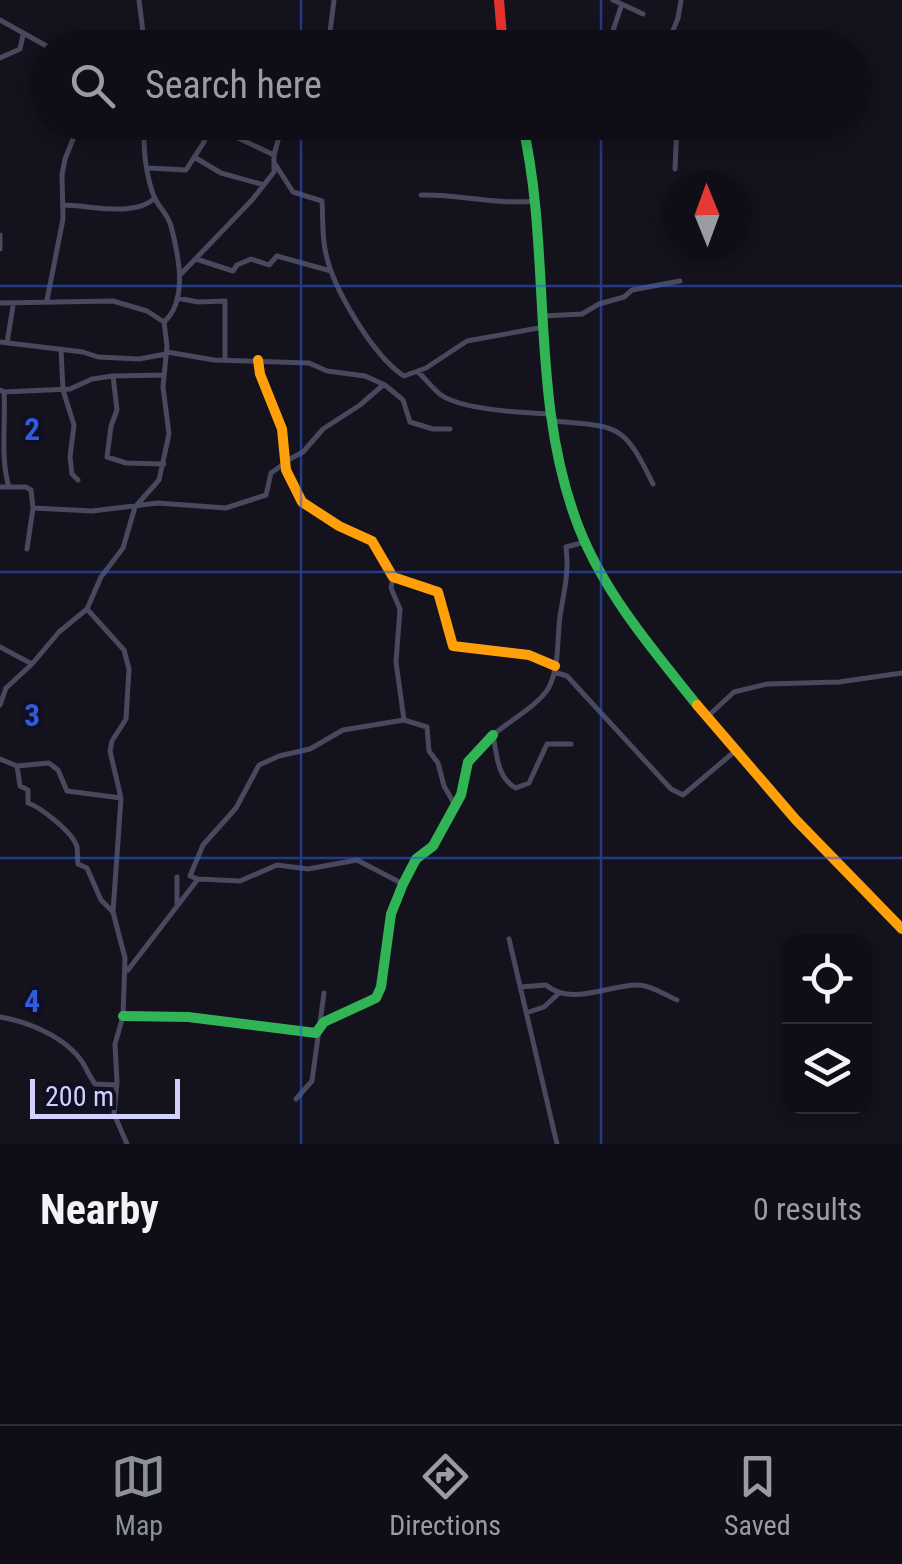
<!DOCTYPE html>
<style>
body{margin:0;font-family:"Roboto Condensed",sans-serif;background:#18171f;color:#f1f3f6}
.controls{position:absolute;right:30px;bottom:30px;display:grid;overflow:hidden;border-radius:20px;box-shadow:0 5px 15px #0003}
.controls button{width:90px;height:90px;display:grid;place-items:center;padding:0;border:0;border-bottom:2px solid #2f2e35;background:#0f0e16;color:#f1f3f6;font:50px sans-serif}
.compass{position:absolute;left:662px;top:170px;width:90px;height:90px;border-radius:50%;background:#0f0e16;box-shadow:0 5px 15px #0003;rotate:359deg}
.scale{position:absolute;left:30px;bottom:25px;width:150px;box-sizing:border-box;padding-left:10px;border:5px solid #d2d1fe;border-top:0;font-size:28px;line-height:35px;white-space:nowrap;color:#d2d1fe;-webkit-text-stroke:8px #100e22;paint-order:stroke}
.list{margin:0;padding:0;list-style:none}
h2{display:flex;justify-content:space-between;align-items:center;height:130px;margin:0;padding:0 40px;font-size:42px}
h2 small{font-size:32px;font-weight:400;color:#9b9ca1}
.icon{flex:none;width:55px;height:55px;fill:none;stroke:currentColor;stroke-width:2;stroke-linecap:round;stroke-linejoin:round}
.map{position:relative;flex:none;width:902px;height:1144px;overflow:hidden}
.search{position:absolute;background:#0f0e16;box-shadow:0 5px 15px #0003;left:30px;right:30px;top:30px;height:110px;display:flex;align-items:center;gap:25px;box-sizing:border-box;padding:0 35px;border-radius:55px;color:#9b9ca1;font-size:38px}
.sheet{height:280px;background:#0f0e16}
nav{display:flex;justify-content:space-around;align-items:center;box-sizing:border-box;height:140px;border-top:2px solid #2f2e35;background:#0f0e16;font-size:28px;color:#9b9ca1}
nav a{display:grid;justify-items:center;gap:5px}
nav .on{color:#8c9099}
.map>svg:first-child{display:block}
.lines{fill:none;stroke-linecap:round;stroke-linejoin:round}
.street{stroke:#48485e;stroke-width:5}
.fast{stroke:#30b455;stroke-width:10}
.slow{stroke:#ff9f0a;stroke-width:10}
.jam{stroke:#e5322d;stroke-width:10}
.grid{fill:none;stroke:#2f5bdc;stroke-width:2.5;stroke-opacity:0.55}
.grid-label{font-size:32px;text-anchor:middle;font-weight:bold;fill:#2f5bdc;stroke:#100e22;stroke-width:8;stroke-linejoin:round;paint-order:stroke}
</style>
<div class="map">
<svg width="902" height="1144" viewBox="0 0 902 1144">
<rect width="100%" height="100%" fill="#14121d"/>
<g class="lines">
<!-- street -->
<path class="street" d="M 139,0 L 145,48
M 613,0 L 643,14
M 0,20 L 50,48
M 328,48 L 334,0
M 607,48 L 622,4
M 666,48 L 678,18 L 681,0
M 0,58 L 20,49 L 23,35
M 211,125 L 274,155
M 462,125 L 526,135 L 559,122
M 194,157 L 221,173 L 264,185
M 275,164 L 293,192 L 322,201 C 323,217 322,234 325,249 C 331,286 373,356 404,376 L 426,368 L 467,341 L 544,327
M 148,168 L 186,170 L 204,142 L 211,122
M 675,169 L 677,122
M 421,195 C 459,194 497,205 535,201
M 63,205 C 90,205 134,218 155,198
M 0,235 L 0,249
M 196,259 L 233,271 L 237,265 L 251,259 L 269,265 L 277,256 L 331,271
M 180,275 L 252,200 L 274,172 L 274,155 L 283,122
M 177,298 L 198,302 L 225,301 L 225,359
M 47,300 L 63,219 L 62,175 L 65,159 L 80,122
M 0,303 L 113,301 L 147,311 L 164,322 C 189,300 178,253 171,226 C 168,215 160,208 155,199 C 146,177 142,146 145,122
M 544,316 L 582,314 L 599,304 L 624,297 L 632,290 L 680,281
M 0,342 L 83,352 L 98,357 L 139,359 L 166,354
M 7,343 L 13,306
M 61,349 L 63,390 L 74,425 L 70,457 L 72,474 L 78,480
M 167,352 L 214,360 L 309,363 L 327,371 L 365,376 L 385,385 L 403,400 L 410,422 L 433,429 L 450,429
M 418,372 C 426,379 432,388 441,395 C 463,410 523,413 551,414
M 113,376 L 117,410 L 111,426 L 107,457 L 126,463 L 164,464
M 0,390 L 4,392 C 6,422 0,458 9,487
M 4,392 L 70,389 L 92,379 L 113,376 L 164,375
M 553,421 C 618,427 623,422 653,484
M 288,460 L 303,452 L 323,429 L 360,405 L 382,386
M 0,487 L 26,487 L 31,490 L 33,508 L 92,511 L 158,503 L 226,508 L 266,495 L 271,473 L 285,463
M 27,549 L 33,508
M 393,577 L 391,588 L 400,609 L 396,662 L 404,720
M 87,609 L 124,650 L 129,669 L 126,719 L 112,741 L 110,751 L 121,798 L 113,912
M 0,647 L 32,664 L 6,688 L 0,705
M 32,664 L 59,632 L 87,609 L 101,577 L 123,548 L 135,507 L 159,480 L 169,434 L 163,387 L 167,346 L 164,322
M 554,672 L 567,676 L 671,789 L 683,795 L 734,752
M 707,717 L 734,692 L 767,684 L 839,682 L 902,673
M 571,744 L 547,744 L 529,783 L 516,788 C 497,778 497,755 493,735 C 508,722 538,705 548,689 C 561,665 556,636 561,610 C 565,587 569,571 566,547 L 585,542
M 0,759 L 17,766 L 20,786 L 28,790 L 28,803 C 40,807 73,832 77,847 C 78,853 77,858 78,864 L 87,868 L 101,900 L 113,912 L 125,958 L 123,1016 L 115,1044 L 117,1082 L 114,1114 L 127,1144
M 17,766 L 49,763 L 58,770 L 67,791 L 121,798
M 177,877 L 177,904
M 198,879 L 190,876 L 203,845 L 236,808 L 259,765 L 279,756 L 310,749 L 343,730 L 404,720 L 427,727 L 429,751 L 438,763 L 444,786 L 455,805
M 509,939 L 557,1144
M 128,970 L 198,879 L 240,881 L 277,865 L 308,869 L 357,860 L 403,884
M 520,987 L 546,985 C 572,1007 609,984 639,985 C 653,986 665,995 677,1000
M 526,1013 L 544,1007 L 557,995
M 0,1017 C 29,1022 66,1037 83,1063 C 87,1070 90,1077 95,1084 L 117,1085
M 296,1099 L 312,1081 L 324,993"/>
<!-- fast -->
<path class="fast" d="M 522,122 C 553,255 528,398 579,528 C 605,594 653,650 697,705
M 123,1016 L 188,1017 L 316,1033 L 324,1022 L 376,998 L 381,987 L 391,914 L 403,884 L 416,859 L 433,846 L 461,795 L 468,762 L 493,735"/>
<!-- slow -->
<path class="slow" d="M 258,360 L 260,374 L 282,429 L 286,470 L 302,502 L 339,526 L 372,541 L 393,577 L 438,592 L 453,646 L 529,655 L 555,666
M 697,705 L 796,820 L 902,929"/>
<!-- jam -->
<path class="jam" d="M 499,0 L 503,48"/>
</g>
<!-- grid -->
<path class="grid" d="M 301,0 L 301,48M 601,0 L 601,48M 301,122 L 301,1144M 601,122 L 601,1144M 0,286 L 902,286M 0,572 L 902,572M 0,858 L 902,858"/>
<g class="grid-label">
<text x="32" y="440">2</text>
<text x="32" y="726">3</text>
<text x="32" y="1012">4</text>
</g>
</svg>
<div class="controls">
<button><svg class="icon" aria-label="locate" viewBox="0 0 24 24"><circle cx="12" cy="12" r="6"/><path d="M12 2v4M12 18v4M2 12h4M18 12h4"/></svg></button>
<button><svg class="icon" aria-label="layers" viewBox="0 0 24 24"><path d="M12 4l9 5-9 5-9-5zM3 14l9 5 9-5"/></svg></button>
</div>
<svg class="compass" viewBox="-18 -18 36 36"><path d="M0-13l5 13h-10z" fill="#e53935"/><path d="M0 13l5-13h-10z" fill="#9b9ca1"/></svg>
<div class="scale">200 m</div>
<div class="search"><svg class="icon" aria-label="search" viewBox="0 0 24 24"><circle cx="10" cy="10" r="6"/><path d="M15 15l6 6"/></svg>Search here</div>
</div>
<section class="sheet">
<h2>Nearby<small>0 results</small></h2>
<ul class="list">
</ul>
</section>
<nav>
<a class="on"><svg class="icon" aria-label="map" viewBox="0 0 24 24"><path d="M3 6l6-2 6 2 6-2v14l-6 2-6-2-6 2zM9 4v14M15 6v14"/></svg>Map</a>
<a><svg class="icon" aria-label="directions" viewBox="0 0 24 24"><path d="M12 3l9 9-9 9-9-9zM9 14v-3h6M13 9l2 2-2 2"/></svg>Directions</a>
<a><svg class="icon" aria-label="saved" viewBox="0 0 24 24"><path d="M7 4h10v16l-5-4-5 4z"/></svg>Saved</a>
</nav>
